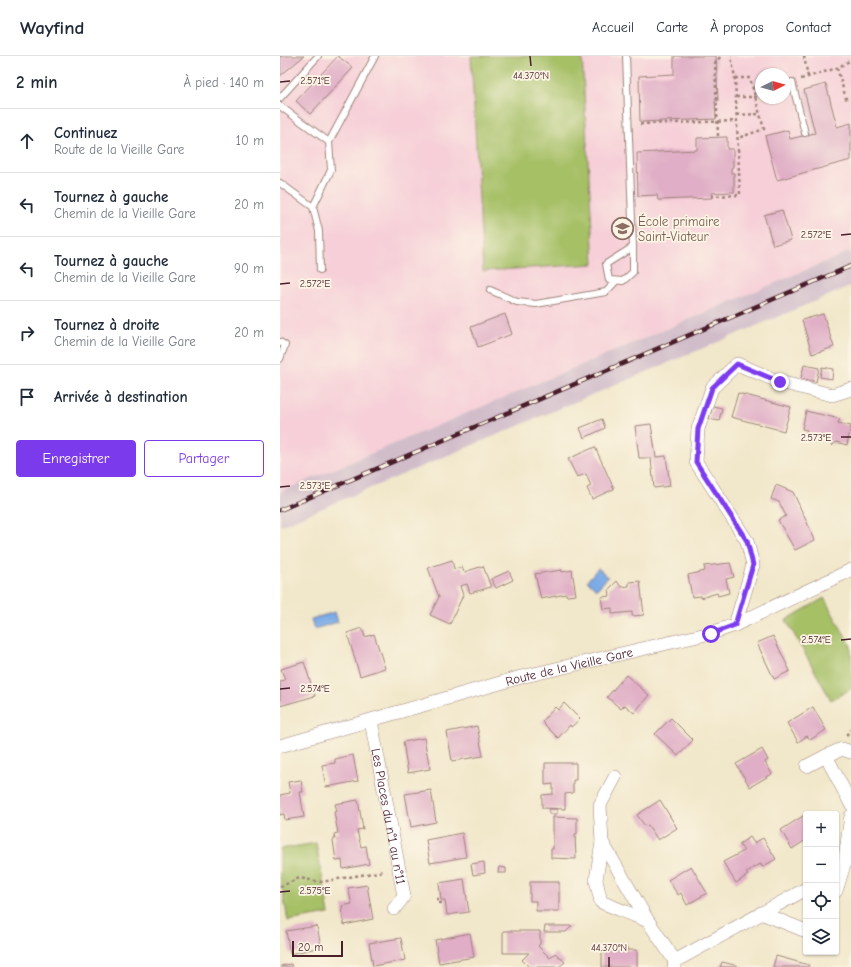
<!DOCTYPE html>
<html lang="fr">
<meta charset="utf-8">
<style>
body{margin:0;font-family:"Comic Neue",sans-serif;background:#f6f6f7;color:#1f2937}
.controls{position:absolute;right:12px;bottom:12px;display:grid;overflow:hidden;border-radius:4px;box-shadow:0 1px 3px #0004}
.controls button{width:36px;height:36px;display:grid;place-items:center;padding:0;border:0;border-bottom:1px solid #e0e1e3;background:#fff;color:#1f2937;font:20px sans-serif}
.compass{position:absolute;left:475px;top:12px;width:36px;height:36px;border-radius:50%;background:#fff;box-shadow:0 1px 3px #0004;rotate:85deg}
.scale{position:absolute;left:12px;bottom:10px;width:51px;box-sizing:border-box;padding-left:4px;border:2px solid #4a1f2b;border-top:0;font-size:11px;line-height:14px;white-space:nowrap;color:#4a1f2b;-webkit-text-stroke:3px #fcf5e5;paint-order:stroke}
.stop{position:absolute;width:12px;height:12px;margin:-9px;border:3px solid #7c3aed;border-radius:50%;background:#fff}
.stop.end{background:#7c3aed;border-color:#fff;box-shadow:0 1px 4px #0008}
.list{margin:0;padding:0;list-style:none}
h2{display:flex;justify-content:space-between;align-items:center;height:52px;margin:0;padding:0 16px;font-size:17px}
h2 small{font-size:13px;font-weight:400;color:#747a83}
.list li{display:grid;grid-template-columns:26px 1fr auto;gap:12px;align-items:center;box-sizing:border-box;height:64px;padding:0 16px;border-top:1px solid #e0e1e3}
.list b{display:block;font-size:15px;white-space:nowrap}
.list p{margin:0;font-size:13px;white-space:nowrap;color:#747a83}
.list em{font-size:13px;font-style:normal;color:#747a83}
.actions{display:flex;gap:8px;padding:12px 16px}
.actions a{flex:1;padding:9px 0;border:1px solid #7c3aed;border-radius:4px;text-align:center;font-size:14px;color:#7c3aed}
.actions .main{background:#7c3aed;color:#fff}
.icon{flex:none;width:22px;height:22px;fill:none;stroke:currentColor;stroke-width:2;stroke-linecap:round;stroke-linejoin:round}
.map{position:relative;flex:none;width:571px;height:911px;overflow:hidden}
header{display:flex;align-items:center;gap:24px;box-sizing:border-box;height:56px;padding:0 20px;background:#fff;border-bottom:1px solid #e0e1e3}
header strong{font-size:19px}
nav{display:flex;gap:22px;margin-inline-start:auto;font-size:14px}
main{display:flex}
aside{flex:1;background:#fff}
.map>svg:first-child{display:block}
.built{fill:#f6cfd8;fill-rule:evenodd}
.industrial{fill:#d1bdca}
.green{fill:#a6c066;stroke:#787048}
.water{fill:#7cabe6;stroke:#636588}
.building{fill:#e0aec6}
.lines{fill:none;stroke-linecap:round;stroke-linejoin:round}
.service-casing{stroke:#9e837a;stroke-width:8}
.minor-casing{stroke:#9e837a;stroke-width:14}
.path{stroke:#9e837a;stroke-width:2.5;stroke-dasharray:3 3;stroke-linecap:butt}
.service{stroke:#fff;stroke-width:6}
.minor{stroke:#fff;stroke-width:13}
.rail-casing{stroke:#4a1f2b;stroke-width:4.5}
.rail{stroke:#fcf5e5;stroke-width:3;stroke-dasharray:9;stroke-linecap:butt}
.route{stroke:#7c3aed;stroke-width:5}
.ticks{fill:none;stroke:#4a1f2b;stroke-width:1.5}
.labels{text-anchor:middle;stroke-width:3.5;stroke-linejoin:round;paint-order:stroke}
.education-label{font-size:13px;fill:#785e54;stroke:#fcf5e5;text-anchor:start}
.street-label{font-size:13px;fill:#4a1f2b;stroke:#fcf5e5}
.ticks-label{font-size:10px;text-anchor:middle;fill:#4a1f2b;stroke:#fcf5e5;stroke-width:3.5;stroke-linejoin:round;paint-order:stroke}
</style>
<header>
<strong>Wayfind</strong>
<nav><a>Accueil</a><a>Carte</a><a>À propos</a><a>Contact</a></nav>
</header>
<main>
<aside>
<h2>2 min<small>À pied · 140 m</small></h2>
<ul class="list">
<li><svg class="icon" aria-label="ahead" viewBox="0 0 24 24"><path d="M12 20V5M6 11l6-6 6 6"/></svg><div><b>Continuez</b><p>Route de la Vieille Gare</p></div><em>10 m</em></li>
<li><svg class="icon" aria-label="left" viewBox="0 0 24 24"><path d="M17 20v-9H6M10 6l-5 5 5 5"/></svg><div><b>Tournez à gauche</b><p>Chemin de la Vieille Gare</p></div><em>20 m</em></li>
<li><svg class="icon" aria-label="left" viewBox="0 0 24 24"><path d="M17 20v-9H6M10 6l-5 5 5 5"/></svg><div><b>Tournez à gauche</b><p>Chemin de la Vieille Gare</p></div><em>90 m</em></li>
<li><svg class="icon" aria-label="right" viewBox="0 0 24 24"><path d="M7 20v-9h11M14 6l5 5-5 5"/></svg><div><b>Tournez à droite</b><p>Chemin de la Vieille Gare</p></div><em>20 m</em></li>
<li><svg class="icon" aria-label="arrive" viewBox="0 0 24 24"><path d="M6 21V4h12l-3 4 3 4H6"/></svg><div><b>Arrivée à destination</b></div></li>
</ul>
<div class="actions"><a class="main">Enregistrer</a><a>Partager</a></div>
</aside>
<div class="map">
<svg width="571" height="911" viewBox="0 0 571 911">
<rect width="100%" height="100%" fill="#fcf5e5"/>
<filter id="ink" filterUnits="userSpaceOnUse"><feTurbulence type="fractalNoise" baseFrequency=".025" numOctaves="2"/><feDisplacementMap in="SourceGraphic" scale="8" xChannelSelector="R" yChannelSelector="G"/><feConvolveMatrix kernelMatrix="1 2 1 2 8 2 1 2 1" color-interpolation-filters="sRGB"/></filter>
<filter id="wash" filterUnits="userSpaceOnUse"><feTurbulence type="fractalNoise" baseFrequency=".012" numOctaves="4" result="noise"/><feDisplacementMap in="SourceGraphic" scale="16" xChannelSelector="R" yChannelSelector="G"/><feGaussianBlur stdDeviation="0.9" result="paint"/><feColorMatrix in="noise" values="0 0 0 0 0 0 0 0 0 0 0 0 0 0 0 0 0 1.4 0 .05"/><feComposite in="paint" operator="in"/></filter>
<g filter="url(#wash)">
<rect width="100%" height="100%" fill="#f1e7ca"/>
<!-- built -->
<path class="built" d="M 0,0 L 571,0 L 571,195 L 0,436 ZM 481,18 L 505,18 L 505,42 L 481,42 Z"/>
<!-- industrial -->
<path class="industrial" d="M 571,195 L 571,230 L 0,470 L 0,436 Z"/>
<!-- green -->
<path class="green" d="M 191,0 L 302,0 L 314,208 L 203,215 Z
M 544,542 L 571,590 L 571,633 L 551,644 L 506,564 Z
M 36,787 L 49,858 L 8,865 L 0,819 L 0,793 Z"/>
<!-- water -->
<path class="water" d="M 318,512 L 328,521 L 317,533 L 307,525 Z
M 55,556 L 58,566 L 34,573 L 31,563 Z"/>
<g id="blocks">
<!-- building -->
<path class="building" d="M 0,0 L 24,0 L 0,20 Z
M 58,0 L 73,12 L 30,58 L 16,45 Z
M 394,0 L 436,0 L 438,45 L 435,45 L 436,63 L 360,66 L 359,20 L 394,18 Z
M 546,28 L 557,71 L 571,67 L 571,104 L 497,124 L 485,80 L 508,74 L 510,83 L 535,77 L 524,34 Z
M 447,81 L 447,93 L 453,93 L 453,111 L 451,112 L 451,117 L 454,117 L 454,136 L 431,137 L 432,142 L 378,144 L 377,139 L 358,140 L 357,97 L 417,94 L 417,82 Z
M 502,154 L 511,184 L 493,189 L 484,159 Z
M 225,258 L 232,278 L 198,291 L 191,271 Z
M 543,258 L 554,291 L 532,298 L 522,264 Z
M 524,309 L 539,312 L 536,326 L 521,322 Z
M 542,311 L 553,313 L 552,323 L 540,321 Z
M 458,337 L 511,351 L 504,375 L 451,361 Z
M 433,350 L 442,352 L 439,365 L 429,363 Z
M 526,355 L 560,363 L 558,367 L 571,370 L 567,389 L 556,386 L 552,390 L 551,385 L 526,378 L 527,374 L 522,373 Z
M 322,363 L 325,372 L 304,382 L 300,372 Z
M 371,368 L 376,401 L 386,400 L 390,430 L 374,432 L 371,402 L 359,402 L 355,370 Z
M 315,391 L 334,433 L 312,443 L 307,432 L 311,430 L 306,418 L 297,421 L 288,403 Z
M 496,429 L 513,436 L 535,484 L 515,494 L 498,464 L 506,460 L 499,446 L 491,443 Z
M 172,504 L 174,513 L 182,511 L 184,516 L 203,510 L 211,531 L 190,537 L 187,528 L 180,530 L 183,539 L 170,568 L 150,559 L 159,541 L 148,512 Z
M 450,507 L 454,521 L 446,523 L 449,537 L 438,540 L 437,537 L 421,542 L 421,540 L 412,541 L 408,519 L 425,515 L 424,510 Z
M 282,514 L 282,516 L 292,514 L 296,539 L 287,540 L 286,538 L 261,543 L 255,518 Z
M 229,515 L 233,524 L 216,532 L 211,523 Z
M 337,525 L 341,531 L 349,530 L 349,526 L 360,525 L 364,559 L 352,560 L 352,556 L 332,558 L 332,552 L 323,553 L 321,541 L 330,540 L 329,533 Z
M 82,572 L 85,581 L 94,578 L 105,612 L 80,620 L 67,577 Z
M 493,580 L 510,615 L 494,623 L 477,587 Z
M 24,606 L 35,640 L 0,650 L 0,625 L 5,624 L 1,613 Z
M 346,619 L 369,639 L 354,657 L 345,649 L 341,653 L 327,641 Z
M 284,647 L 300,663 L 291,671 L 290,669 L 278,682 L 262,666 L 275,651 L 278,654 Z
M 533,651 L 546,674 L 530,684 L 527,680 L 518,686 L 507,667 Z
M 391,662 L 413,684 L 398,700 L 375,678 Z
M 197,670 L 203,700 L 172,705 L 167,676 Z
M 144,682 L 150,713 L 128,717 L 123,686 Z
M 482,693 L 488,704 L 485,706 L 492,718 L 470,731 L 456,708 Z
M 73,699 L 78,725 L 46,731 L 42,709 L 55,707 L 55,703 Z
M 265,707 L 296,707 L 296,724 L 293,724 L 293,737 L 285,738 L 285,753 L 262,752 L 262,739 L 273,738 L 273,728 L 265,729 Z
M 21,724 L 23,736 L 20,736 L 24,761 L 5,764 L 4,758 L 0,759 L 0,739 L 10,737 L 8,726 Z
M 151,734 L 156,766 L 131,771 L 125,738 Z
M 78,744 L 83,773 L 77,774 L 78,779 L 81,791 L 86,790 L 89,808 L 63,813 L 62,804 L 56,805 L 53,784 L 55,783 L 54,778 L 58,777 L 54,756 L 57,755 L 55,748 Z
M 380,744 L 397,772 L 378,784 L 368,769 L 365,770 L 357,759 Z
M 269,753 L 277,753 L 277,758 L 269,758 Z
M 526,758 L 526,784 L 512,793 L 501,774 Z
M 273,761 L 297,762 L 297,778 L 295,778 L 296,803 L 271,802 L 271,793 L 273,793 Z
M 182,777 L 186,801 L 150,807 L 146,784 Z
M 470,781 L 474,787 L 483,782 L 496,803 L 482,811 L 481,808 L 474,811 L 466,817 L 468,819 L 456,827 L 443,806 L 464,795 L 459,788 Z
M 204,806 L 205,817 L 193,819 L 191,808 Z
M 411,810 L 427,837 L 407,849 L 401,837 L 398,839 L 388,824 Z
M 219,811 L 226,812 L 226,817 L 218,817 Z
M 184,823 L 189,856 L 167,859 L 165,844 L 161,844 L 159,827 Z
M 250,826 L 279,826 L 279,855 L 256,855 L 256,845 L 250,845 Z
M 87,829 L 93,863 L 64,869 L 62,850 L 72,848 L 68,832 Z
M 37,870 L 41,891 L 10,898 L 6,875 Z
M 265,870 L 292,870 L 286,876 L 264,876 Z
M 223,875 L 260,875 L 260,888 L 258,890 L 270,902 L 275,897 L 285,906 L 279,911 L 249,911 L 242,904 L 249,897 L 223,897 Z
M 190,877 L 194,901 L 159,907 L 155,884 Z
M 121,882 L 125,904 L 93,910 L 89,887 Z
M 325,891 L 347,891 L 347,894 L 357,894 L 357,911 L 322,911 L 322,895 L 325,895 Z
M 496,900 L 529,909 L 528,911 L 493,911 Z
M 442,906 L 458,910 L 458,911 L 440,911 Z
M 11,908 L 12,911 L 1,911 L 1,910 Z"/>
</g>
</g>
<g filter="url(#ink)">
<use href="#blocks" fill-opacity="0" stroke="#9e837a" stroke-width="1"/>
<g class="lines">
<defs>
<path id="service" d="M 346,0 L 353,191 L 353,216 L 343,225 L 329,224 L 326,208 L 353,191
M 512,26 L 525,77
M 0,42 L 38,0
M 0,50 L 49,86 L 51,114 L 33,151 L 0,127
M 49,86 L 95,0
M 33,151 L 39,175 L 40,214
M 210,234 L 237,246 L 256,248 L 326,236 L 336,225
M 0,286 L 5,289 L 0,303"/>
<g id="minor">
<path d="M 455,569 L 473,509 L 467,485 L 416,406 L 418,373 L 432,332 L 457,308 L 500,326 L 552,339 L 571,333"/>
<path id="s1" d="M 91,665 L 124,840 L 114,853"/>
<path id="s2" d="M 0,690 L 241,621 L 431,577 L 455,569 L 571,514"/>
<path d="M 571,696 L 562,693 L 546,700 L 571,748"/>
<path d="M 527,710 L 546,700"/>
<path d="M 335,721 L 320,749 L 322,786 L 368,865 L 395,905"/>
<path d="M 322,786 L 316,824 L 321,846 L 368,865"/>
<path d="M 556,814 L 564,809 L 571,760"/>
<path d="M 556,835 L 564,809"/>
<path d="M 481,857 L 526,875"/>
<path d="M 394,911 L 395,905 L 526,833"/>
</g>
</defs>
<!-- service casing -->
<use href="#service" class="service-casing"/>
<!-- minor casing -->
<use href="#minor" class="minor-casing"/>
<!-- path -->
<path class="path" d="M 524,0 L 528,21
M 557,12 L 567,46
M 455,22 L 470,22 L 484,73 L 458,82
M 521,23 L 557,12 L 571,4
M 456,41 L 475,41 L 481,38
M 457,59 L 479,58
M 360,68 L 457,65
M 438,80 L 435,7 L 441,0
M 431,140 L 460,139 L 455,22 L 451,0
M 568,679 L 567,678 L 571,674
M 0,831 L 19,822 L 41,826 L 104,815
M 156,843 L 159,843 L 160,847 L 162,847"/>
<!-- service -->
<use href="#service" class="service"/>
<!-- minor -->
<use href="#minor" class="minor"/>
<defs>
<path id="rail" d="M 0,454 L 571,210"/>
</defs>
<!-- rail casing -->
<use href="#rail" class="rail-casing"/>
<!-- rail -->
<use href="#rail" class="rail"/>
</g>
</g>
<g class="lines" filter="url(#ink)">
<!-- route -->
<path class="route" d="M 431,578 L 455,569 L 473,509 L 467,485 L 416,406 L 418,373 L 432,332 L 457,308 L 500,326"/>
</g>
<!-- ticks -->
<path class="ticks" d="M 250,0 L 251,10M 0,26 L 10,25M 561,179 L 571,178M 0,228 L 10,227M 561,381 L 571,381M 0,431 L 10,430M 561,584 L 571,583M 0,633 L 10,632M 0,836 L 10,835M 329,901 L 329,911"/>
<!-- icons -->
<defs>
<symbol id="school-ring" viewBox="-11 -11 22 22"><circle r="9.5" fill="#fcf5e5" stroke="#8d6e63" stroke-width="1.5"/><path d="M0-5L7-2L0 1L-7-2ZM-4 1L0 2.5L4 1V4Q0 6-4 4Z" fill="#8d6e63"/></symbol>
</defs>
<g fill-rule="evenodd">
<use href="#school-ring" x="330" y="160" width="25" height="25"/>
</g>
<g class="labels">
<!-- education labels -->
<g class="education-label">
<text x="358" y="170">École primaire<tspan x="358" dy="15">Saint-Viateur</tspan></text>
</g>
<!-- street labels -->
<g class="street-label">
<text dy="5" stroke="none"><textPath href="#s2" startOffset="300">Route de la Vieille Gare</textPath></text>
<text dy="5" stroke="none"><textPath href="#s1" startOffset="97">Les Places du n°1 au n°11</textPath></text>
</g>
</g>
<g class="ticks-label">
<text x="251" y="23">44.370°N</text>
<text x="35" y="28">2.571°E</text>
<text x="536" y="182">2.572°E</text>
<text x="35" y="231">2.572°E</text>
<text x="536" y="385">2.573°E</text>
<text x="35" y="433">2.573°E</text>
<text x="536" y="587">2.574°E</text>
<text x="35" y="636">2.574°E</text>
<text x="35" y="838">2.575°E</text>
<text x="329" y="895">44.370°N</text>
</g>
</svg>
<div class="controls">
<button>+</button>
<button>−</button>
<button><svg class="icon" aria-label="locate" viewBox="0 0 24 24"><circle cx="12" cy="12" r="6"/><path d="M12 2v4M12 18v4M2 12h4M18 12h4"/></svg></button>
<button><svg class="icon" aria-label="layers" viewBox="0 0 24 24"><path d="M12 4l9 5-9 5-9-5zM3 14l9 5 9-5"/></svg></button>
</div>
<svg class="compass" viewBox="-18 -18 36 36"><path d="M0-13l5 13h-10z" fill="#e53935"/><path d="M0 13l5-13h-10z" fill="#747a83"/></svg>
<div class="scale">20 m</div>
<div class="stop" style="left:431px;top:578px"></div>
<div class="stop end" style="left:500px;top:326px"></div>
</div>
</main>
